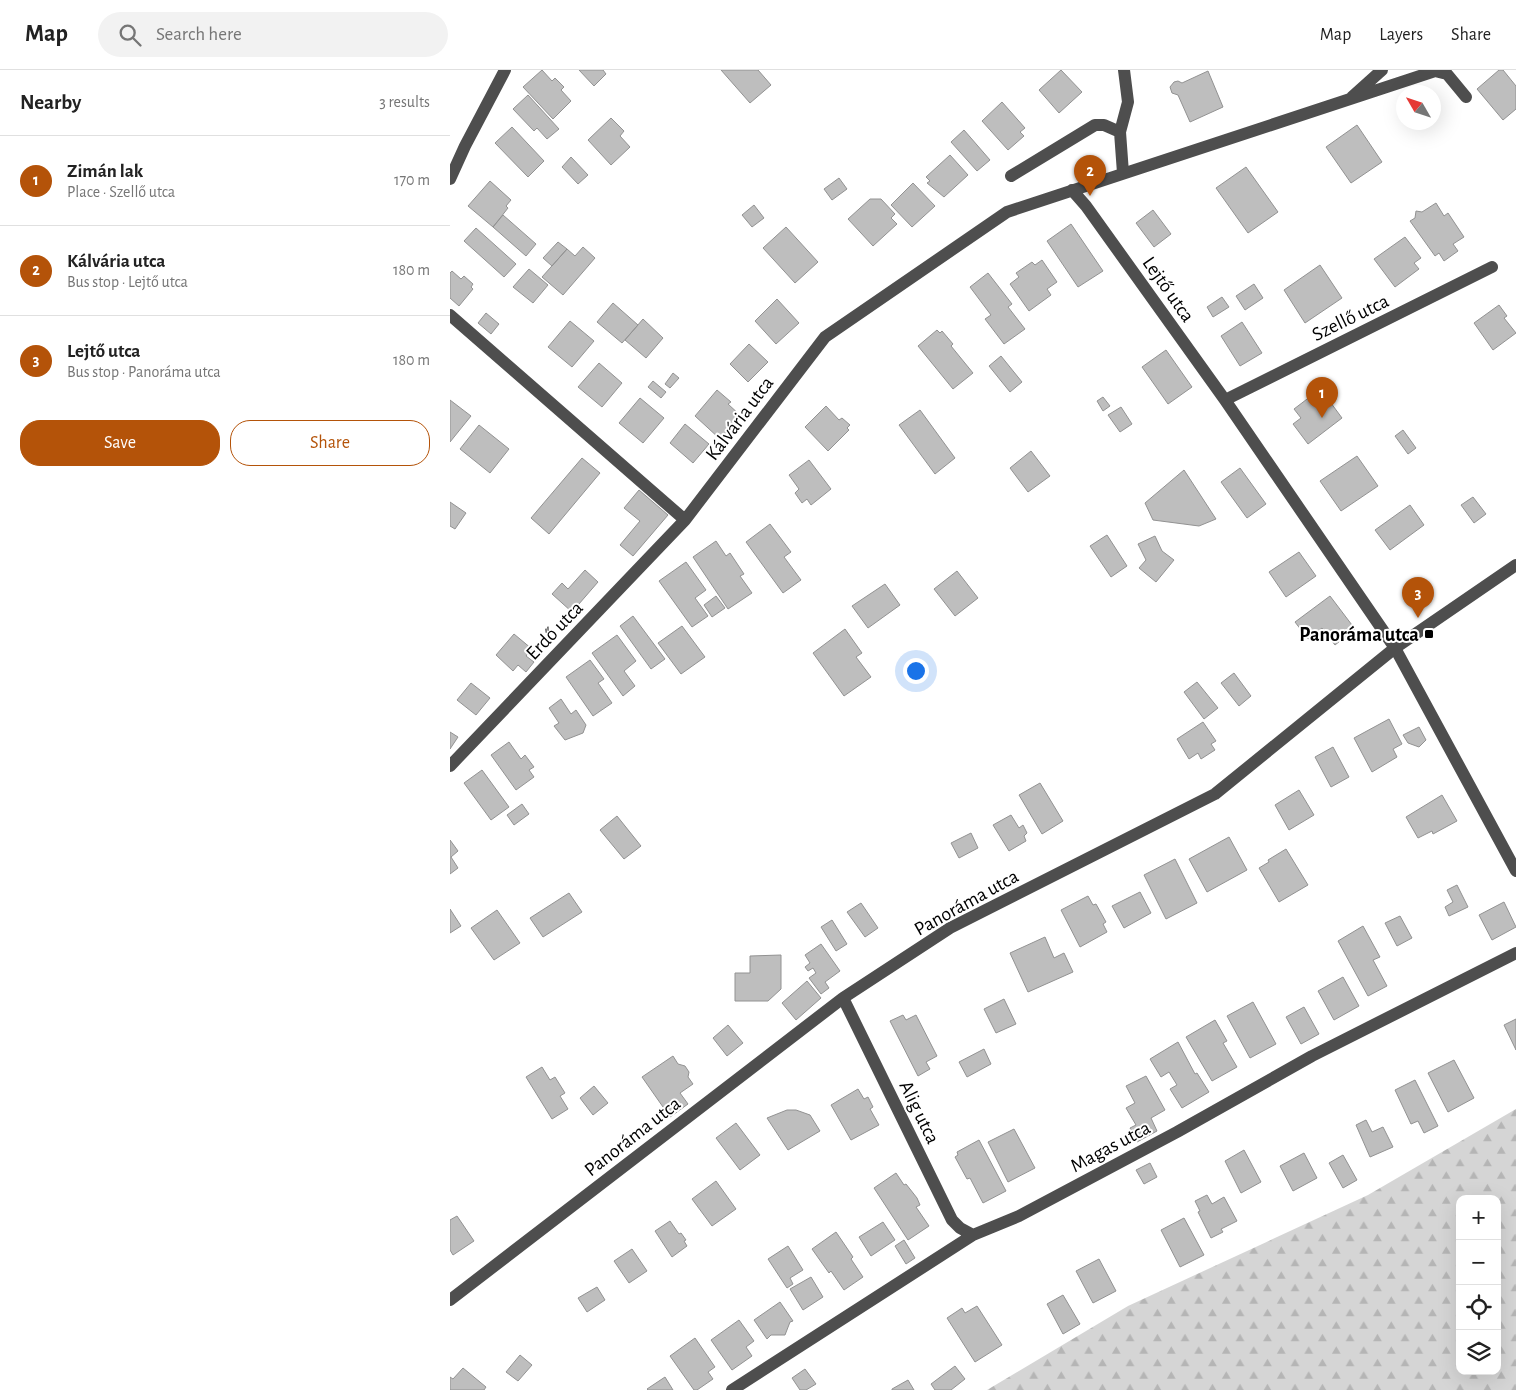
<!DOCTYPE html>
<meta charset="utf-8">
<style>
body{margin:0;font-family:"Alegreya Sans",sans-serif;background:#f2f2f2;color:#222}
.controls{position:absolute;right:15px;bottom:15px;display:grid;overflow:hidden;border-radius:10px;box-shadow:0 5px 20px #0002}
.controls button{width:45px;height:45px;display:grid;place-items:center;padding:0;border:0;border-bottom:1px solid #e0e0e0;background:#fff;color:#222;font:25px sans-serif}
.compass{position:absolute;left:946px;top:15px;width:45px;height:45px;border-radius:50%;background:#fff;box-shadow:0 5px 20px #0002;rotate:309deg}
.you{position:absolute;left:465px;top:600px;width:18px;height:18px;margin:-12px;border:4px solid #fff;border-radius:50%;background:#1a73e8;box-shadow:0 0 0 8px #1a73e833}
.badge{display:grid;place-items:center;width:32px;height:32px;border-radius:50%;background:#b45309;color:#fff;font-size:16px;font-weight:700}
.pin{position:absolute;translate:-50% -41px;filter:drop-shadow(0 1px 2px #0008)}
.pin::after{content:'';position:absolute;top:26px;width:18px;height:15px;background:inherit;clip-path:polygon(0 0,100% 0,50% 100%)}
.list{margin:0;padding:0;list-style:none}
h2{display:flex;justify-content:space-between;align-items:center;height:65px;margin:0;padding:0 20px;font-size:21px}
h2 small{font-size:16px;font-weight:400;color:#767676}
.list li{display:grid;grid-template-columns:32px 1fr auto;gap:15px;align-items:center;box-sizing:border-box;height:90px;padding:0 20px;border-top:1px solid #e0e0e0}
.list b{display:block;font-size:19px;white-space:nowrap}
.list p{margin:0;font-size:16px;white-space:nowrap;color:#767676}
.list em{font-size:16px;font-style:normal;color:#767676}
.actions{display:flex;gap:10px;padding:15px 20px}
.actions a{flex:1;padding:11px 0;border:1px solid #b45309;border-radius:20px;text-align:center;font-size:18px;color:#b45309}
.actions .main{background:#b45309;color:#fff}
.icon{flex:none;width:28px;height:28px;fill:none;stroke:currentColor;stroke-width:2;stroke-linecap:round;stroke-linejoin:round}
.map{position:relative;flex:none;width:1066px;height:1320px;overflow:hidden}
header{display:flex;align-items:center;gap:30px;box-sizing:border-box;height:70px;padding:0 25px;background:#fff;border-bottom:1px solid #e0e0e0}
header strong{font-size:24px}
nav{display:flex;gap:28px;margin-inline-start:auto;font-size:18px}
.search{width:350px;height:45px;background:#f2f2f2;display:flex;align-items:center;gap:12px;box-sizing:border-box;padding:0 18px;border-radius:28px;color:#767676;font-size:19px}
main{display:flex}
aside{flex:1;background:#fff}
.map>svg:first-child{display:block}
.forest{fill:url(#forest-firs);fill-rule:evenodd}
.building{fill:#bebebe;stroke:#929292}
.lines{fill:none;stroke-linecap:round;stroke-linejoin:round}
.minor{stroke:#4e4e4e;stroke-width:12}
.poi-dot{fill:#000;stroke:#fff;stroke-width:2}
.labels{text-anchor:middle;stroke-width:4;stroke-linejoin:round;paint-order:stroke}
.street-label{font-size:20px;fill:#000;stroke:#fff}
.poi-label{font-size:20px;font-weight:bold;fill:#000;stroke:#fff;text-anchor:end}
</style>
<header>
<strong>Map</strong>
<div class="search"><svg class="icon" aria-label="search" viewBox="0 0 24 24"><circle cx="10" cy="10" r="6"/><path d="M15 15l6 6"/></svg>Search here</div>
<nav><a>Map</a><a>Layers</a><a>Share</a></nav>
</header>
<main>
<aside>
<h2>Nearby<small>3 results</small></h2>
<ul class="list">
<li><span class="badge">1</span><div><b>Zimán lak</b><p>Place · Szellő utca</p></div><em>170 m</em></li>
<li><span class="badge">2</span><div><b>Kálvária utca</b><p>Bus stop · Lejtő utca</p></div><em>180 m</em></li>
<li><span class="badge">3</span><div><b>Lejtő utca</b><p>Bus stop · Panoráma utca</p></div><em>180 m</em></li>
</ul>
<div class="actions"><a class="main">Save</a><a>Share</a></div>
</aside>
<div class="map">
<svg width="1066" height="1320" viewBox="0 0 1066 1320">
<defs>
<pattern id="forest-firs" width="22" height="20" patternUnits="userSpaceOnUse" patternTransform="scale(1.25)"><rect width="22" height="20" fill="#d5d5d5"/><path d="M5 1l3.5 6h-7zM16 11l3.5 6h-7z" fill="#b5b5b5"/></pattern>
</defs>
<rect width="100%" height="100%" fill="#fff"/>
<!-- forest -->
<path class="forest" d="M 1066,1039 L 1066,1320 L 537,1320 L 678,1236 L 918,1125 ZM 1010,1129 L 1047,1129 L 1047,1301 L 1010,1301 Z"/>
<!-- building -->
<path class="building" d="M 92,0 L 102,11 L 105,8 L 114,17 L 111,20 L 121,31 L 103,49 L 73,17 Z
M 129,0 L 153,0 L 156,4 L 144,16 Z
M 271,0 L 308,0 L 321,15 L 300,33 Z
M 611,0 L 632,22 L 609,43 L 589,20 Z
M 1049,0 L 1053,0 L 1066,16 L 1066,39 L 1053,50 L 1027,19 Z
M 758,1 L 773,37 L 740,52 L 728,25 L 722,23 L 720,17 L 724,12 L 728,11 L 732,13 Z
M 78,25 L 109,59 L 97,69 L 87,58 L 84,61 L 63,39 Z
M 552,32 L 575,58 L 570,62 L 574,66 L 558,80 L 532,51 Z
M 161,48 L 174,61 L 170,66 L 180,77 L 161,95 L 138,70 Z
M 907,55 L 932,92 L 901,113 L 876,77 Z
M 62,57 L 94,91 L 78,107 L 45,73 Z
M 514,60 L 540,90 L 527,101 L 501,72 Z
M 500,85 L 518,105 L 494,127 L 477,113 L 480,111 L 476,107 Z
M 121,87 L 138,105 L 128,114 L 112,97 Z
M 796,97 L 828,142 L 798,163 L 766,118 Z
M 389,108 L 397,119 L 382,130 L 374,119 Z
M 40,111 L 61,130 L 56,136 L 58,138 L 43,157 L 18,136 Z
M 463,113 L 485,136 L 462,157 L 441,135 Z
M 420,129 L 431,129 L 445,144 L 441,148 L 447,154 L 423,176 L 398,149 Z
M 986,133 L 994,146 L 998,143 L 1014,167 L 1003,174 L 1008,181 L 994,191 L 989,183 L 985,186 L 960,151 L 965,148 L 966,141 L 972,142 Z
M 304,135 L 314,148 L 302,157 L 292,145 Z
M 703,140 L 721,164 L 704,177 L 686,153 Z
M 53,145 L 86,174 L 76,186 L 43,157 Z
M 621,154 L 653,201 L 628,217 L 597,171 Z
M 336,157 L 368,192 L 345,213 L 313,178 Z
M 26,158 L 66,194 L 54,207 L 14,171 Z
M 955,167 L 971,188 L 964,193 L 969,199 L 945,217 L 924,189 Z
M 108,172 L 117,179 L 102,196 L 93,188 Z
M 133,177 L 145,188 L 113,225 L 92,207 L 117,179 L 125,186 Z
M 592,190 L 607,212 L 597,219 L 601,225 L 579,241 L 560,214 L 569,207 L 566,203 L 582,192 L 585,195 Z
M 870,195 L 892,228 L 855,253 L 834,220 Z
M 79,199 L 98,215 L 83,233 L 63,217 Z
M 2,201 L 11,209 L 14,206 L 23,214 L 21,217 L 23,219 L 9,236 L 0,228 L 0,203 Z
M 538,203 L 562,234 L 558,237 L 575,259 L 554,274 L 535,249 L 541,245 L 520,217 Z
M 804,214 L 813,228 L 795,240 L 786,226 Z
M 772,227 L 779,237 L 763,247 L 757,237 Z
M 327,229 L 349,253 L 326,274 L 305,251 Z
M 163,233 L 188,255 L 172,273 L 147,252 Z
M 1049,235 L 1057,246 L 1054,248 L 1066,263 L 1043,280 L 1024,253 Z
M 36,243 L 49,254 L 41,264 L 28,253 Z
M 193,249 L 213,268 L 196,288 L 175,270 Z
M 120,251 L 144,271 L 122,297 L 98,277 Z
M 792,252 L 812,283 L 790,296 L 771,266 Z
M 487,260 L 490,263 L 492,261 L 503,274 L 501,276 L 523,303 L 503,319 L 468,276 Z
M 299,274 L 318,292 L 298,312 L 280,294 Z
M 716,280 L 742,317 L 718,334 L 692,297 Z
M 551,286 L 572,312 L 560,322 L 539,296 Z
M 149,293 L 172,313 L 152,337 L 128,317 Z
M 223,303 L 229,308 L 220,318 L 215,314 Z
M 203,311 L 216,322 L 211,328 L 198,317 Z
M 267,320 L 281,332 L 278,334 L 291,346 L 270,369 L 245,346 Z
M 865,323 L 873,332 L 878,329 L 892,348 L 858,374 L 843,354 L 851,348 L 844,339 Z
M 653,327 L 660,336 L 653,341 L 647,331 Z
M 190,328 L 214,348 L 193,373 L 169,353 Z
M 0,330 L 21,346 L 0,372 Z
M 376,336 L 389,350 L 392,348 L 400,355 L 397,358 L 399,360 L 378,381 L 355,357 Z
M 671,337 L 682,354 L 670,362 L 658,345 Z
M 470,340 L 505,388 L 485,404 L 449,355 Z
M 235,354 L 259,374 L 243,393 L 220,373 Z
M 29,355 L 59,379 L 40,403 L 10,379 Z
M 953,360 L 966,378 L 958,384 L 945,366 Z
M 581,381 L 600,406 L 578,422 L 560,398 Z
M 907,386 L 928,416 L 891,441 L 870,411 Z
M 132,388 L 150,403 L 99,464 L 81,448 Z
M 359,390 L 381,419 L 361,435 L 357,429 L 352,433 L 345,423 L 349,419 L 339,405 Z
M 790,398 L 816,434 L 797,448 L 771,412 Z
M 734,400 L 766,449 L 749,456 L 703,450 L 695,433 Z
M 189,420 L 218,445 L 183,486 L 170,475 L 190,451 L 174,438 Z
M 1023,427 L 1036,444 L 1024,453 L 1011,435 Z
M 0,432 L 16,443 L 5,459 L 0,456 Z
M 960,435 L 974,455 L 940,480 L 925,460 Z
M 320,454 L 341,482 L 334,487 L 351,510 L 333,523 L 296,472 Z
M 657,465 L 677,496 L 661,507 L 640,476 Z
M 705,466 L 712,481 L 724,490 L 706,512 L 689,498 L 696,490 L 688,474 Z
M 266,471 L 276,486 L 280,483 L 294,504 L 290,506 L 302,523 L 278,539 L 243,487 Z
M 849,482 L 866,506 L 836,527 L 819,502 Z
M 236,492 L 256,520 L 245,528 L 258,546 L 242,557 L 209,511 Z
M 135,500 L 148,512 L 122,542 L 102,524 L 112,513 L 118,519 Z
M 507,501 L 528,528 L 505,546 L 484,519 Z
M 435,514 L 450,535 L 418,558 L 402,536 Z
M 266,526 L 275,538 L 262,547 L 254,535 Z
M 880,526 L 905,559 L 885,575 L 872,558 L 858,569 L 845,552 Z
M 183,546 L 215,589 L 201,599 L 170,556 Z
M 232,556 L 255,587 L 231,604 L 208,573 Z
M 395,559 L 412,583 L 406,587 L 421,607 L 394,626 L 363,583 Z
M 64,564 L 82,579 L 76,586 L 84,592 L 76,602 L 68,595 L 63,601 L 46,585 Z
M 167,565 L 186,591 L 174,601 L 185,616 L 173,626 L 142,583 Z
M 140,590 L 154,609 L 148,613 L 162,633 L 143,646 L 116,607 Z
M 784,603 L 801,626 L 789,636 L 771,613 Z
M 747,612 L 768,638 L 754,649 L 734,622 Z
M 21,613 L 40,628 L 26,645 L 7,630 Z
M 111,629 L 121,644 L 126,640 L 136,655 L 133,663 L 115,670 L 104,656 L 109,653 L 99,638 Z
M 939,649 L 952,674 L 943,679 L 947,687 L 922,702 L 904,668 Z
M 753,652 L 766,671 L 761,674 L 765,680 L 751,689 L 748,683 L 739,689 L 727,669 Z
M 969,657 L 976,670 L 969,677 L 958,673 L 953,665 Z
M 0,662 L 8,667 L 0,679 Z
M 59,672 L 71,689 L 75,685 L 84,697 L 79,700 L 84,707 L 66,720 L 41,685 Z
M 883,677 L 899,707 L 881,717 L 865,687 Z
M 32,700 L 59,737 L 41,750 L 14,713 Z
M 590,713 L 613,751 L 592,764 L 569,725 Z
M 849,720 L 864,745 L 839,760 L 825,735 Z
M 992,725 L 1007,751 L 983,764 L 982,761 L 968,768 L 956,747 Z
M 72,734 L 79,744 L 64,755 L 57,745 Z
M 561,745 L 569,758 L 573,755 L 577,763 L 574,766 L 576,771 L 559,781 L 543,755 Z
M 167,746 L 191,776 L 174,789 L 150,760 Z
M 521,763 L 528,778 L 509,788 L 501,773 Z
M 779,767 L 797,800 L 757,822 L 739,789 Z
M 0,770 L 8,781 L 1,787 L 8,798 L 0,804 Z
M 836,779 L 858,815 L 829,832 L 809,798 L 819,792 L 818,790 Z
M 725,789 L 747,833 L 716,849 L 694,805 Z
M 1007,815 L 1018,837 L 999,846 L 995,837 L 1003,832 L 997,820 Z
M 690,822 L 701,843 L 674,858 L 662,836 Z
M 119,823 L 132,842 L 93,867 L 80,848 Z
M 638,826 L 643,835 L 646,834 L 656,852 L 653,854 L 657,862 L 630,877 L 611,840 Z
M 1054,832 L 1066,857 L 1042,870 L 1029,845 Z
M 411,833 L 428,858 L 415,867 L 397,842 Z
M 0,839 L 11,856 L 0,863 Z
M 47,840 L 70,873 L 44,890 L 21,858 Z
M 950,846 L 962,868 L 947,876 L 935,853 Z
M 382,850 L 397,874 L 386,881 L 371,857 Z
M 913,856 L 930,887 L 923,890 L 937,916 L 918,926 L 888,871 Z
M 595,867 L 604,888 L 614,883 L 623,902 L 578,922 L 560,883 Z
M 371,874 L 390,901 L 375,912 L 379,918 L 371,924 L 359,908 L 366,903 L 363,898 L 358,901 L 355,897 L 360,893 L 355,885 Z
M 331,885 L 331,919 L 318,931 L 285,931 L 285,903 L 300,903 L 300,886 Z
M 893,907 L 909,936 L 884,950 L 868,921 Z
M 357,911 L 371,928 L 346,950 L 332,933 Z
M 554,929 L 566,954 L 546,963 L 534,939 Z
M 803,932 L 826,974 L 800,988 L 777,946 Z
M 854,937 L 869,964 L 851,974 L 836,947 Z
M 453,945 L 456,950 L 466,945 L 487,986 L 476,992 L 480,999 L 468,1006 L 440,951 Z
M 1066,949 L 1066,980 L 1054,955 Z
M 765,950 L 777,971 L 773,973 L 787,997 L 762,1011 L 736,967 Z
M 278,955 L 293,973 L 277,986 L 263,968 Z
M 728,972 L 745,1004 L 747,1003 L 759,1022 L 732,1038 L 720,1019 L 727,1015 L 719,1002 L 711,1007 L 700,989 Z
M 534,979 L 541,994 L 517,1007 L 509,992 Z
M 223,986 L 228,994 L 235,996 L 239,1002 L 238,1007 L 243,1014 L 230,1023 L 238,1034 L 220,1047 L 192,1007 Z
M 1004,990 L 1024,1028 L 998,1042 L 978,1003 Z
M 92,997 L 100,1010 L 105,1007 L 115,1023 L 110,1026 L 118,1039 L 102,1049 L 76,1007 Z
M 696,1006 L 715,1040 L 701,1048 L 707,1061 L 687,1072 L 680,1058 L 686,1055 L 676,1038 L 685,1033 L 676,1016 Z
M 965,1010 L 988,1056 L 974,1063 L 968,1051 L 961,1054 L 945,1020 Z
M 144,1016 L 158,1033 L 143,1045 L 130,1028 Z
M 408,1019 L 414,1029 L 418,1027 L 423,1037 L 420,1039 L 429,1055 L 401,1070 L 381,1035 Z
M 337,1040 L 346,1040 L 360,1045 L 370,1061 L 338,1080 L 317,1048 Z
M 916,1050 L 922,1062 L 933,1057 L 943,1077 L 920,1087 L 906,1055 Z
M 286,1053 L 310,1085 L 290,1100 L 266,1068 Z
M 564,1059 L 585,1098 L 558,1112 L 538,1072 Z
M 529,1070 L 556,1121 L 533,1133 L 520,1108 L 517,1109 L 505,1087 L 508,1085 L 507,1082 Z
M 794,1080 L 811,1112 L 791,1123 L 775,1091 Z
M 854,1083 L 867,1108 L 843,1121 L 830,1096 Z
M 893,1085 L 907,1110 L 893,1118 L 879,1093 Z
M 700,1093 L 707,1107 L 694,1114 L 686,1100 Z
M 446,1103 L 454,1115 L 456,1114 L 467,1128 L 470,1135 L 466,1137 L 479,1156 L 458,1170 L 424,1118 Z
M 266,1111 L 286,1139 L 262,1156 L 242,1129 Z
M 757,1125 L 762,1134 L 774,1127 L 787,1151 L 771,1159 L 773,1162 L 761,1168 L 748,1142 L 750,1141 L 745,1131 Z
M 7,1146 L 24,1171 L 3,1185 L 0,1180 L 0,1150 Z
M 734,1148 L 754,1185 L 730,1197 L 711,1160 Z
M 220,1151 L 229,1164 L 231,1163 L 236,1170 L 234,1171 L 237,1176 L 222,1187 L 205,1161 Z
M 433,1152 L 445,1170 L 421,1186 L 409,1167 Z
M 386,1162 L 403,1187 L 401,1189 L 413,1207 L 394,1220 L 381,1201 L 379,1203 L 362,1179 Z
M 454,1170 L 465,1188 L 456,1194 L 445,1176 Z
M 338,1176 L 353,1200 L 340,1208 L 343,1214 L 337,1218 L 318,1189 Z
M 182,1179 L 197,1201 L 179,1213 L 164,1191 Z
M 649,1189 L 666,1221 L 643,1233 L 626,1201 Z
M 361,1207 L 373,1227 L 353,1240 L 340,1219 Z
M 147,1217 L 155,1230 L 137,1242 L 128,1228 Z
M 613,1225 L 630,1254 L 613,1264 L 597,1234 Z
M 330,1232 L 343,1251 L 340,1252 L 335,1265 L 321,1265 L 317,1269 L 304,1250 Z
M 527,1236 L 552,1275 L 525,1292 L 497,1248 L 512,1238 L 515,1243 Z
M 289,1250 L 304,1271 L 296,1277 L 302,1286 L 282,1300 L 261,1270 Z
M 245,1268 L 265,1297 L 258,1302 L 263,1309 L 247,1320 L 244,1320 L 220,1286 Z
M 70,1285 L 82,1295 L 68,1311 L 56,1302 Z
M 505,1296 L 515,1309 L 501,1320 L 485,1320 L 481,1314 Z
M 13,1298 L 36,1317 L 34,1320 L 0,1320 L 0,1307 L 3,1309 Z
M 355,1299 L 366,1314 L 356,1320 L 350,1320 L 342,1308 Z
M 215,1307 L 223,1320 L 198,1320 L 197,1319 Z
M 458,1310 L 464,1320 L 442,1320 L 442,1319 Z"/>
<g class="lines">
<!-- minor -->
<path class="minor" d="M 902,27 L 932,0
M 673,103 L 670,62 L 678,32 L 674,0
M 561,106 L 645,55 L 654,55 L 670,62
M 0,109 L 15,76 L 55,0
M 622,120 L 636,136 L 775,330 L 945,578 L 1066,801
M 0,245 L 235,450
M 775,330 L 1042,197
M 0,696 L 235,450 L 375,267 L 557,142 L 985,1 L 997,4 L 1016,27
M 393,928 L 502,1150 L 510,1158 L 523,1165
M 0,1230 L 393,928 L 500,858 L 765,724 L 945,578 L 1066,495
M 282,1320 L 523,1165 L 569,1146 L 727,1062 L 862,986 L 1066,883"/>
</g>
<!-- markers -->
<rect class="poi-dot" x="974" y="559" width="10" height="10" rx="2.5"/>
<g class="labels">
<!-- street labels -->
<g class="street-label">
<text transform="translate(719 219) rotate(55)" y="7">Lejtő utca</text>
<text transform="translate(900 247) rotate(-26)" y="7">Szellő utca</text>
<text transform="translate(289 348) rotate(-53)" y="7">Kálvária utca</text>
<text transform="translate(104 560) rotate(-46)" y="7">Erdő utca</text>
<text transform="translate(516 832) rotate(-29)" y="7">Panoráma utca</text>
<text transform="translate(470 1042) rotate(64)" y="7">Alig utca</text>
<text transform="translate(182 1066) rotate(-38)" y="7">Panoráma utca</text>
<text transform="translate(660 1076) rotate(-28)" y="7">Magas utca</text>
</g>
<!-- poi labels -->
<g class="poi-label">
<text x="969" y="571">Panoráma utca</text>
</g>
</g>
</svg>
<div class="controls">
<button>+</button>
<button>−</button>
<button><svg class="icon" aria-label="locate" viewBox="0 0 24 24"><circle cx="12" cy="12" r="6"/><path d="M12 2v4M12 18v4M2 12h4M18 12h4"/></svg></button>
<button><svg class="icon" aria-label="layers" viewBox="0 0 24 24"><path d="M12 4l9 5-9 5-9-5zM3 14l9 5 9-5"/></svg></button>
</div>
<svg class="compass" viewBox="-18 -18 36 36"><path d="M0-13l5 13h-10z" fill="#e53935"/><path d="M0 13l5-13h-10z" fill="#767676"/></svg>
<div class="you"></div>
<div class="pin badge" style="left:872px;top:348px">1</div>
<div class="pin badge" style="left:640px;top:126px">2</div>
<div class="pin badge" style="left:968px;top:548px">3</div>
</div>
</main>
